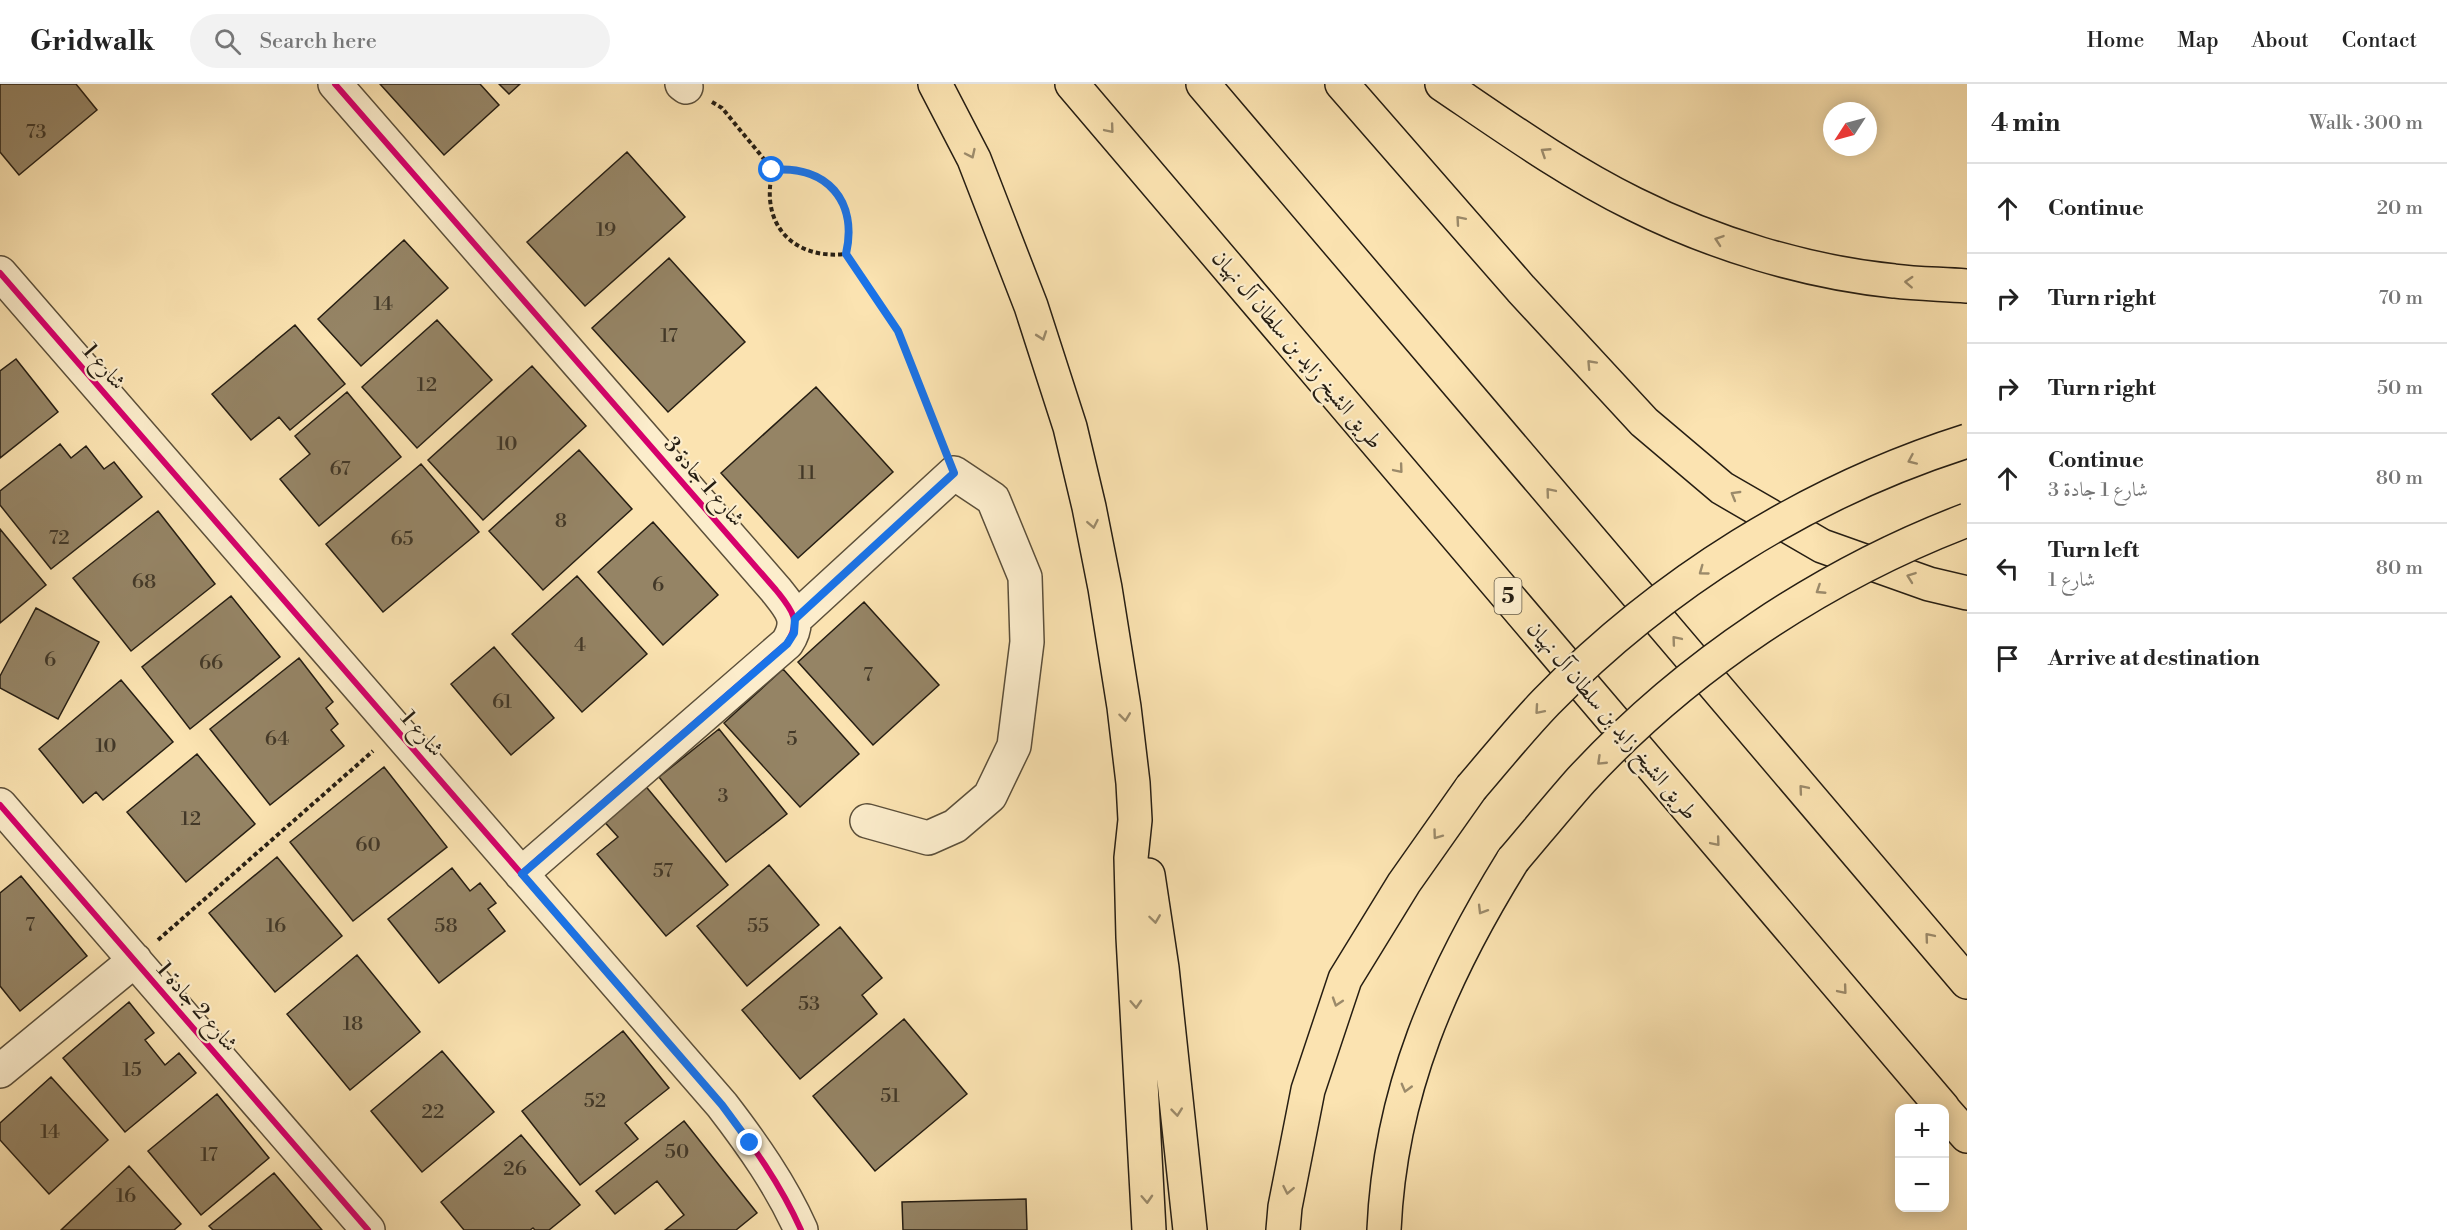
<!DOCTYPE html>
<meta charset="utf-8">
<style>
body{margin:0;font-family:"Libre Bodoni",Amiri,serif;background:#f2f2f2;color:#222}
.controls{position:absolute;right:18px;bottom:18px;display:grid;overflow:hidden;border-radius:12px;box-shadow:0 3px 15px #0003}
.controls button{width:54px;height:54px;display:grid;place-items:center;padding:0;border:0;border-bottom:2px solid #e0e0e0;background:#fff;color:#222;font:30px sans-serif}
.compass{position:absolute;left:1823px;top:18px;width:54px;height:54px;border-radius:50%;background:#fff;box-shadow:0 3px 15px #0003;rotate:234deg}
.stop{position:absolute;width:18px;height:18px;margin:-14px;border:4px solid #1a73e8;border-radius:50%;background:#fff}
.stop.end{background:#1a73e8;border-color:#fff;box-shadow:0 2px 6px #0008}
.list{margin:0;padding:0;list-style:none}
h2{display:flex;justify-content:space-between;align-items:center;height:78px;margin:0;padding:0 24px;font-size:26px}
h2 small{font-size:20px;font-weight:400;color:#767676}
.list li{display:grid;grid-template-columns:39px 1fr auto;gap:18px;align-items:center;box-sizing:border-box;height:90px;padding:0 24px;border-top:2px solid #e0e0e0}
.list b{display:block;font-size:22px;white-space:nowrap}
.list p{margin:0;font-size:20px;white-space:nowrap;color:#767676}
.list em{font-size:20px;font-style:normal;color:#767676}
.icon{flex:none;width:33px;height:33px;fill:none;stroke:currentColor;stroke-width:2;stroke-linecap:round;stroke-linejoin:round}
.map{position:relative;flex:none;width:1967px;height:1146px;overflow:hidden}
header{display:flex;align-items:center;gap:36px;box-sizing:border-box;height:84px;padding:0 30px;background:#fff;border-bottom:2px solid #e0e0e0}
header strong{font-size:28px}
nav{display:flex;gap:33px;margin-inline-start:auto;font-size:21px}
.search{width:420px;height:54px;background:#f2f2f2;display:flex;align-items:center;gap:15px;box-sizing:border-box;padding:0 21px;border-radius:33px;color:#767676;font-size:22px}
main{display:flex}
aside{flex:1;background:#fff}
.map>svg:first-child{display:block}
.building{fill:#958465;stroke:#261e13;stroke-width:1.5}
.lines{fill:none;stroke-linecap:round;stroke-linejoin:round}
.minor-casing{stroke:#5b4f3a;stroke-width:36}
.highway-casing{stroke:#261e13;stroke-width:36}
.path{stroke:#261e13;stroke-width:4;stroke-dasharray:4.5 3;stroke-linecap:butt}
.minor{stroke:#fcedcc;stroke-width:33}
.highway{stroke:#fbe3b1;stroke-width:33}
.highway-bridge-casing{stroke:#261e13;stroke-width:36;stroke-linecap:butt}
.highway-bridge{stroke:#fbe3b1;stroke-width:33}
.cycleway-casing{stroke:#fcedcc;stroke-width:10}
.cycleway{stroke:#d6006c;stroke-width:6}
.oneway{stroke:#9b8a6a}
.route{stroke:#1a73e8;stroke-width:8}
.labels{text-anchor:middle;stroke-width:4.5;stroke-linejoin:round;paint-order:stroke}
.number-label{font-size:20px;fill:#423828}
.shield{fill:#fcedcc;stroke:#665c4a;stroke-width:1.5}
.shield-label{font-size:21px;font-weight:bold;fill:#261e13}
.street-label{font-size:22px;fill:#261e13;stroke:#fcedcc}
</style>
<header>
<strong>Gridwalk</strong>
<div class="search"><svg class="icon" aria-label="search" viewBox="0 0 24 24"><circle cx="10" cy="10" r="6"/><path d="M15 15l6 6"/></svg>Search here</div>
<nav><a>Home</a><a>Map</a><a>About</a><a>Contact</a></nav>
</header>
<main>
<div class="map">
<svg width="1967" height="1146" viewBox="0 0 1967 1146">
<rect width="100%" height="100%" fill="#fbe3b1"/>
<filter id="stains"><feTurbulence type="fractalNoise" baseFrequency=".00333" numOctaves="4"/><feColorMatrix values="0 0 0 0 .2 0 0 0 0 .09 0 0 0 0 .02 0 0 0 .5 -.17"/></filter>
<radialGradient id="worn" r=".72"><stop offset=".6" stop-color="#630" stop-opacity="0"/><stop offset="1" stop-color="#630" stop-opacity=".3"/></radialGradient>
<!-- building -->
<path class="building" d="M 0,0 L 76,0 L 97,26 L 19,91 L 0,68 Z
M 380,0 L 480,0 L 499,21 L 444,71 Z
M 499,0 L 520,0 L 509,10 Z
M 627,68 L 685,133 L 585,222 L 527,158 Z
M 404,156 L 448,204 L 361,282 L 318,235 Z
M 669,174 L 745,258 L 668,328 L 592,244 Z
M 437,236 L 492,296 L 417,364 L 362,303 Z
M 295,241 L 345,300 L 290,346 L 279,333 L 251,356 L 212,310 Z
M 16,275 L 58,328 L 0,374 L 0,287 Z
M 532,282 L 586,342 L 483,436 L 428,376 Z
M 816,303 L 893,388 L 798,474 L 721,389 Z
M 347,308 L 401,373 L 319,442 L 280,395 L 310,370 L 295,352 Z
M 60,360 L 71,374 L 86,362 L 104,385 L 114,378 L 142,413 L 51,485 L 0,421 L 0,407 Z
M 579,366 L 632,425 L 543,506 L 489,447 Z
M 421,380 L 479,448 L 383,528 L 326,460 Z
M 158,427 L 215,500 L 131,567 L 73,494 Z
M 653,438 L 718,511 L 663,561 L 598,488 Z
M 0,445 L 46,501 L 0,539 Z
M 577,492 L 647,570 L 582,628 L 512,550 Z
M 231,512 L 280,573 L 190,645 L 142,583 Z
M 864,518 L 939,601 L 873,661 L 798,578 Z
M 36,524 L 99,558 L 58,635 L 0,604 L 0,592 Z
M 494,563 L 554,634 L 511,671 L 451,600 Z
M 299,574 L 333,618 L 326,624 L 338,640 L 331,646 L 344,662 L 270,721 L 210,645 Z
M 783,585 L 859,670 L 800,723 L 724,639 Z
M 121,596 L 173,658 L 103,716 L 96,708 L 83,719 L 39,665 Z
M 719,645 L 787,730 L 726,778 L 659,693 Z
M 197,670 L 255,740 L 186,798 L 127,728 Z
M 384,683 L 447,763 L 353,837 L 290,758 Z
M 643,699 L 728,801 L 666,852 L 597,770 L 618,753 L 601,734 Z
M 277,773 L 342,852 L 275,908 L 209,829 Z
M 769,781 L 819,841 L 747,902 L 697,842 Z
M 452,784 L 470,807 L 480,799 L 496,819 L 488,825 L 505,847 L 439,899 L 388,835 Z
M 21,792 L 87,872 L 20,927 L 0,902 L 0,809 Z
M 840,843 L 882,894 L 862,911 L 877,930 L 800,995 L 742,926 Z
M 357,871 L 420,948 L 350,1006 L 287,930 Z
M 129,918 L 154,949 L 145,956 L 165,981 L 179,969 L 196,989 L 125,1048 L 63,974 Z
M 904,935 L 967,1010 L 875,1087 L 813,1012 Z
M 623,947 L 669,1004 L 625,1039 L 638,1055 L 580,1101 L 522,1027 Z
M 442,967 L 494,1028 L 422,1088 L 371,1027 Z
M 51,993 L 108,1056 L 49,1110 L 0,1056 L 0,1039 Z
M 217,1010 L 269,1074 L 201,1131 L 148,1067 Z
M 684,1037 L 757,1129 L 736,1146 L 665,1146 L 684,1131 L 657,1097 L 615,1130 L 596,1107 Z
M 521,1051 L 580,1121 L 549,1146 L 535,1146 L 533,1144 L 530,1146 L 464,1146 L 441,1118 Z
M 129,1082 L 181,1140 L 174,1146 L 61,1146 Z
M 274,1089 L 322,1146 L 213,1146 L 209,1142 Z
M 1026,1115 L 1027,1146 L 903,1146 L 902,1118 Z"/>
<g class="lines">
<defs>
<path id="minor" d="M 335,0 L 776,506 C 791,525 802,536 787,559 L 521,790
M 682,0 L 686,3
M 0,189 L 722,1021 C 752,1060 781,1101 801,1146
M 795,535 L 954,389 L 993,415 L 1025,493 L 1027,558 L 1014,662 L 990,712 L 955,742 L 928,754 L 867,737
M 0,721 L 368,1146
M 0,987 L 135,876"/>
<path id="highway" d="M 935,0 L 974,75 L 1031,222 L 1070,343 L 1089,423 L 1105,504 L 1124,623 L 1133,699 L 1135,736 L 1131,774 L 1133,853 L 1149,1146
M 1072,0 L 1943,1024
M 1203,0 L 1967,898
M 1342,0 L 1521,205 L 1644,338 L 1722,404 L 1822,462 L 1929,500 L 1967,509
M 1442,0 C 1504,42 1567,87 1634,120 C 1714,160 1806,188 1894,197 C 1918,200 1943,200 1967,202
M 1148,791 L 1162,884 L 1190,1146
M 1944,1026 L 1967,1052
M 1283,1146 L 1285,1123 L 1308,1006 L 1345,895 L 1404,799 L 1471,704
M 1384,1146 C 1390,1007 1441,892 1513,776"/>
</defs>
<!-- minor casing -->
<use href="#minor" class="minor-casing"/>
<!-- highway casing -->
<use href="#highway" class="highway-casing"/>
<!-- path -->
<path class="path" d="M 712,18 L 722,24 L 773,86
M 773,86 C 827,81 858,117 846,170 L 898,247 L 942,360
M 773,86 C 759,139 792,176 846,170
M 158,856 L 373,667"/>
<!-- minor -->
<use href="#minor" class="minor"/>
<!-- highway -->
<use href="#highway" class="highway"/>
<defs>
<path id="highway-bridge" d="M 1471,704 C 1496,675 1520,645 1546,618 C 1662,499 1809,407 1967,357
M 1513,776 C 1536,749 1558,722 1581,696 C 1686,582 1823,491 1967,436"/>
</defs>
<!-- highway-bridge casing -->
<use href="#highway-bridge" class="highway-bridge-casing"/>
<!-- highway-bridge -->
<use href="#highway-bridge" class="highway-bridge"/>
<defs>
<path id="cycleway" d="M 335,0 L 776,506 C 791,525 802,536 787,559 L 521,790
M 0,189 L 722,1021 C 752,1060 781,1101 801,1146
M 0,721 L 368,1146"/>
</defs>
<!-- cycleway casing -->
<use href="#cycleway" class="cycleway-casing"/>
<!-- cycleway -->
<use href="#cycleway" class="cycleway"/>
</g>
<!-- one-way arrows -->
<defs><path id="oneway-chevron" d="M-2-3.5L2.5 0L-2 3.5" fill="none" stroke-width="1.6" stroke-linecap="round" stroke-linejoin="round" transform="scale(1.5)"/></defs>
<g class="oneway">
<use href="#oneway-chevron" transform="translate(1110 45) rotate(50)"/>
<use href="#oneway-chevron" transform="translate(1545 68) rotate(-147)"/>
<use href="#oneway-chevron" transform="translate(971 70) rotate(65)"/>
<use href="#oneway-chevron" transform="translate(1460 136) rotate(-131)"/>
<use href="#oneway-chevron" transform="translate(1719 156) rotate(-161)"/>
<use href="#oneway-chevron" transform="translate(1909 198) rotate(-177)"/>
<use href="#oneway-chevron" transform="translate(1042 252) rotate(71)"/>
<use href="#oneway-chevron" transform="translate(1591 280) rotate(-133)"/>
<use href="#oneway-chevron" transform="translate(1912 376) rotate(156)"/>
<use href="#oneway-chevron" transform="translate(1399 385) rotate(50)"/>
<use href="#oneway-chevron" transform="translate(1550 408) rotate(-130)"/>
<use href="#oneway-chevron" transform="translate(1735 411) rotate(-150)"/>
<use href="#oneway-chevron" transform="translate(1093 440) rotate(79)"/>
<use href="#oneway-chevron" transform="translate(1703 487) rotate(144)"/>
<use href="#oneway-chevron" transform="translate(1911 493) rotate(-160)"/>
<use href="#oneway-chevron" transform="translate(1820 506) rotate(147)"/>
<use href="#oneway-chevron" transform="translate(1676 556) rotate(-130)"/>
<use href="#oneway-chevron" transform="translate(1539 626) rotate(131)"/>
<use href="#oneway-chevron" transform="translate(1125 633) rotate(83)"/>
<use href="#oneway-chevron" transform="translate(1601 677) rotate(136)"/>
<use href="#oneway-chevron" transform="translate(1803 705) rotate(-130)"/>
<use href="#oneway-chevron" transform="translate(1437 751) rotate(126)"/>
<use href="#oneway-chevron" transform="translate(1716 758) rotate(50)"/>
<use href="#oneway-chevron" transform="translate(1482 826) rotate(121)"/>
<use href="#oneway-chevron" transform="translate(1155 835) rotate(82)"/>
<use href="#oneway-chevron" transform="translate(1929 853) rotate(-130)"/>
<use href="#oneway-chevron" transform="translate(1843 906) rotate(50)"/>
<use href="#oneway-chevron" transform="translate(1337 918) rotate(108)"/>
<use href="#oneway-chevron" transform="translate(1136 920) rotate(87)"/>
<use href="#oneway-chevron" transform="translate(1406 1004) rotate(105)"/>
<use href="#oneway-chevron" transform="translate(1177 1028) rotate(84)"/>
<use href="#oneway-chevron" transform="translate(1288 1106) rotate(101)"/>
<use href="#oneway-chevron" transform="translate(1147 1115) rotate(87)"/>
</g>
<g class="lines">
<!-- route -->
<path class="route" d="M 750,1059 L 722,1021 L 522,790 L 787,560 L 794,549 L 795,535 L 954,389 L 898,247 L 846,170 C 858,117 827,81 772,86"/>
</g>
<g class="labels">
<!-- number labels -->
<g class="number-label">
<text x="36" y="54">73</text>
<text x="606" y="152">19</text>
<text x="383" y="226">14</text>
<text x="669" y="258">17</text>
<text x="427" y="307">12</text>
<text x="507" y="366">10</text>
<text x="340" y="391">67</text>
<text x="807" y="395">11</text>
<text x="561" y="443">8</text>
<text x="59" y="460">72</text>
<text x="402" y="461">65</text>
<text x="144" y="504">68</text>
<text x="658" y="507">6</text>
<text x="580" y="567">4</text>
<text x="50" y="582">6</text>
<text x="211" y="585">66</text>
<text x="868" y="597">7</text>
<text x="502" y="624">61</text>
<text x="277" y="661">64</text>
<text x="792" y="661">5</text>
<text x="106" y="668">10</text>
<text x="723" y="718">3</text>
<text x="191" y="741">12</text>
<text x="368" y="767">60</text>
<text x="663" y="793">57</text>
<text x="30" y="847">7</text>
<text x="276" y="848">16</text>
<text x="446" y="848">58</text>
<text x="758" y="848">55</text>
<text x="809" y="926">53</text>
<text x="353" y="946">18</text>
<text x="132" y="992">15</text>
<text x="890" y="1018">51</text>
<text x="595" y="1023">52</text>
<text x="433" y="1034">22</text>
<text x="50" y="1054">14</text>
<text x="677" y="1074">50</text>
<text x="209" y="1077">17</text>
<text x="515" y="1091">26</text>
<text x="126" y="1118">16</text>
</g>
<!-- shield labels -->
<rect class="shield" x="1494.5" y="494" width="27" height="36" rx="4.5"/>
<g class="shield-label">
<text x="1508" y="519">5</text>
</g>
<!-- street labels -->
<g class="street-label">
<text transform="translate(1298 265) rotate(50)" y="8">طريق الشيخ زايد بن سلطان آل نهيان</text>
<text transform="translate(105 282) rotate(49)" y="8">شارع 1</text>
<text transform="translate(705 397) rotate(49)" y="8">شارع 1 جادة 3</text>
<text transform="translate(1613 636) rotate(50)" y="8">طريق الشيخ زايد بن سلطان آل نهيان</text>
<text transform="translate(423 649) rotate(49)" y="8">شارع 1</text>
<text transform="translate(198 922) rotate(49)" y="8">شارع 2 جادة 1</text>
</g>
</g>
<rect width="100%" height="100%" filter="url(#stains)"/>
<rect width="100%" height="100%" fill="url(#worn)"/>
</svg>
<div class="controls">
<button>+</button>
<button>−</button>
</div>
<svg class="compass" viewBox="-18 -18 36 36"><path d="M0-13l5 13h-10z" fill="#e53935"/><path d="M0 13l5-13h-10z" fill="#767676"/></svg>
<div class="stop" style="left:772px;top:86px"></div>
<div class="stop end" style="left:750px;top:1059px"></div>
</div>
<aside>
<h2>4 min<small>Walk · 300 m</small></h2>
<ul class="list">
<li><svg class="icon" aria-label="ahead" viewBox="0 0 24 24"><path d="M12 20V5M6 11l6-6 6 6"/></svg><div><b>Continue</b></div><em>20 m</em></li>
<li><svg class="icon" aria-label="right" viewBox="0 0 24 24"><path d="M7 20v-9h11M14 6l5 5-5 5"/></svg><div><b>Turn right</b></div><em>70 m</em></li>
<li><svg class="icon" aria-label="right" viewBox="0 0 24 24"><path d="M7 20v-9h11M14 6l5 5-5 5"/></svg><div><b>Turn right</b></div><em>50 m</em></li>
<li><svg class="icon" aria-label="ahead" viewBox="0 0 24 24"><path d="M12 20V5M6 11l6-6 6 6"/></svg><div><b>Continue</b><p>شارع 1 جادة 3</p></div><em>80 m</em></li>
<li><svg class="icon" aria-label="left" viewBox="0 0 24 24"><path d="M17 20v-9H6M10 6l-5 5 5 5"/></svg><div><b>Turn left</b><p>شارع 1</p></div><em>80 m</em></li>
<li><svg class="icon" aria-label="arrive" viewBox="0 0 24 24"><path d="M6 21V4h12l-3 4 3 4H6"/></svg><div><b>Arrive at destination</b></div></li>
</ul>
</aside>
</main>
